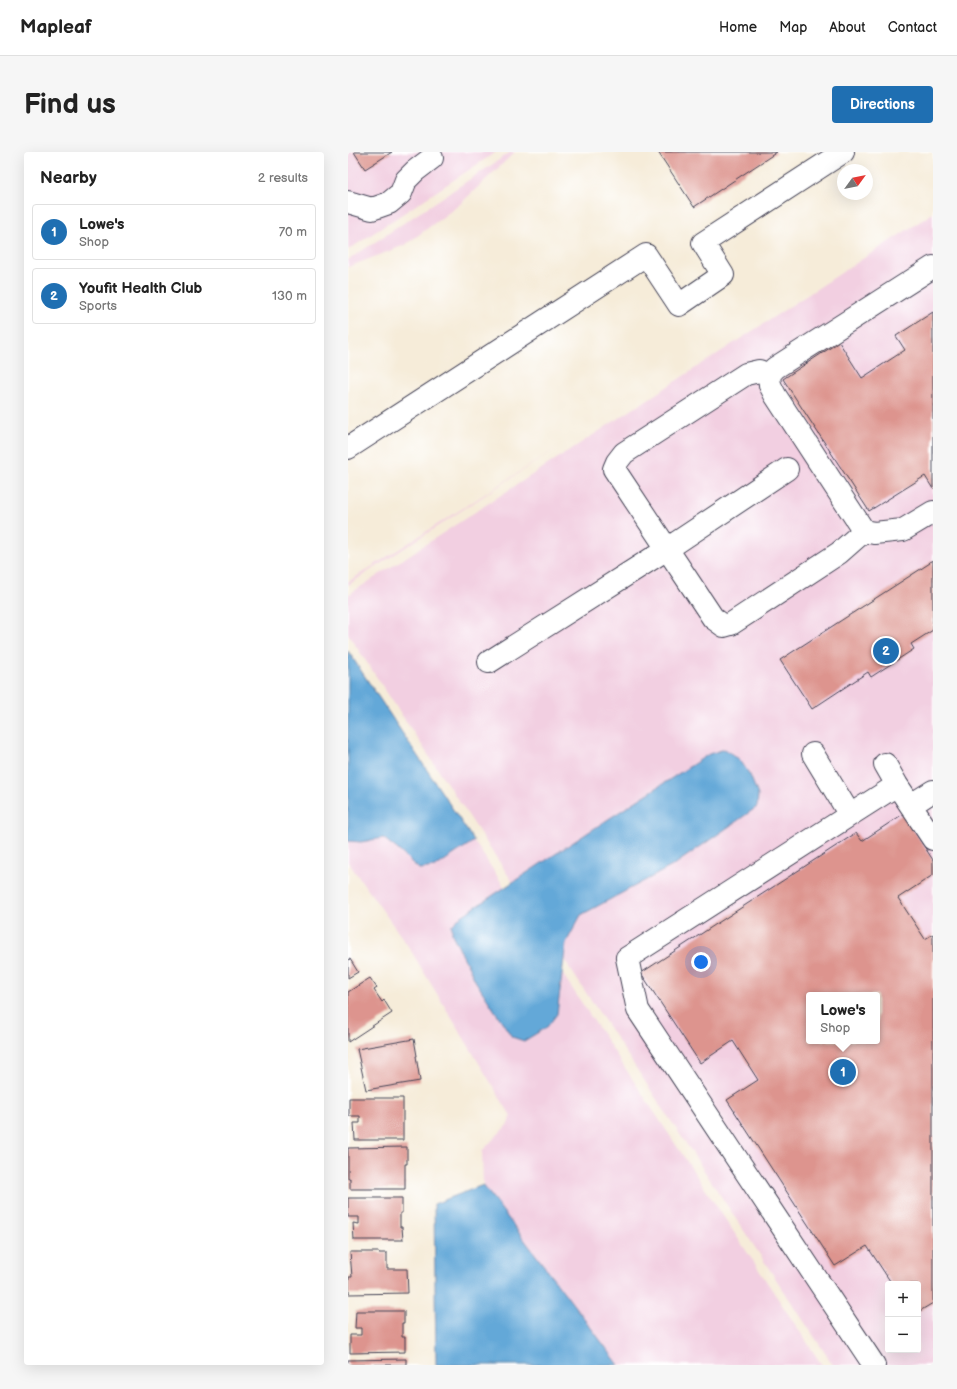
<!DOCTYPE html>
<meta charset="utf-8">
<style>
body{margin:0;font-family:"Balsamiq Sans",sans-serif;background:#f6f6f6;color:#222}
.controls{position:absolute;right:12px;bottom:12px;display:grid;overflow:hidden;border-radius:4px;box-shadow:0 4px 16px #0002}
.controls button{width:36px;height:36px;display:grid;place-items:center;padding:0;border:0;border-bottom:1px solid #e0e0e0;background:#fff;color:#222;font:20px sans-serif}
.compass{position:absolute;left:489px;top:12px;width:36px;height:36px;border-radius:50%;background:#fff;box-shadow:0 4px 16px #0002;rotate:57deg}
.you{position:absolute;left:353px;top:810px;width:14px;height:14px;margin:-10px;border:3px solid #fff;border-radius:50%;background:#1a73e8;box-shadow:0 0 0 6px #1a73e833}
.badge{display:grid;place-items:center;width:26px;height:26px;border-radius:50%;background:#1f6fb2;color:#fff;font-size:13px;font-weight:700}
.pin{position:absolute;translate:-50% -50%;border:2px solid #fff;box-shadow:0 1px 4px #0006}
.popup{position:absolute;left:458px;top:840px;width:74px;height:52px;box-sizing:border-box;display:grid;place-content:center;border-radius:4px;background:#fff;filter:drop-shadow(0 1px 3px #0005);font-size:13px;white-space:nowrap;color:#767676}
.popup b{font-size:15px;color:#222}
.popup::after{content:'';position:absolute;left:50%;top:100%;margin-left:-8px;border:8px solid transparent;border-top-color:#fff}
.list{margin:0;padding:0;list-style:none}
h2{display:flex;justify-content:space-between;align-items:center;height:52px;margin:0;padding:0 16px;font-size:17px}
h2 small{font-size:13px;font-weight:400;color:#767676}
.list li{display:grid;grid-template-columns:26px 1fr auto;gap:12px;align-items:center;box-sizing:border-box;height:56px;margin:0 8px 8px;padding:0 8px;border:1px solid #e0e0e0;border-radius:4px}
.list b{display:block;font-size:15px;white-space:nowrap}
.list p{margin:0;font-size:13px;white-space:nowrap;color:#767676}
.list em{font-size:13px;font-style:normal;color:#767676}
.map{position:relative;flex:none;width:585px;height:1213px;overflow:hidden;border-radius:4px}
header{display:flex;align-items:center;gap:24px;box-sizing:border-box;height:56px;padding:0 20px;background:#fff;border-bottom:1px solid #e0e0e0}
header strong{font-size:19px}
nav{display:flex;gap:22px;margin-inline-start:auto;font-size:14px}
.intro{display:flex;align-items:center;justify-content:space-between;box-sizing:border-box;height:96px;padding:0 24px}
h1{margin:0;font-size:28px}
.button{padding:10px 18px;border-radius:4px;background:#1f6fb2;color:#fff;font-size:14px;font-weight:700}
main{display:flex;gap:24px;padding:0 24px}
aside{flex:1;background:#fff;border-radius:4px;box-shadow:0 4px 16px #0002}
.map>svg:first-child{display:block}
.built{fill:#f2cfe1;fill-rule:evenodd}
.water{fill:#63a8d8;stroke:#42658a}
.building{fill:#dd948e;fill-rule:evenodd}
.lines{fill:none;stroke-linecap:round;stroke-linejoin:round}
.minor-casing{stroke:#424053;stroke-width:24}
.minor{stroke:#fff;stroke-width:22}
</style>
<header>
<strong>Mapleaf</strong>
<nav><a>Home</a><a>Map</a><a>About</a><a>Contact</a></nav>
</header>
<div class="intro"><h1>Find us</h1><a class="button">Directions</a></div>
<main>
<aside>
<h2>Nearby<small>2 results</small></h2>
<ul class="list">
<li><span class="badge">1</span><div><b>Lowe's</b><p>Shop</p></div><em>70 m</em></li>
<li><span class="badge">2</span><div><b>Youfit Health Club</b><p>Sports</p></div><em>130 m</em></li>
</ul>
</aside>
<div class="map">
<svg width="585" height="1213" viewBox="0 0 585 1213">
<rect width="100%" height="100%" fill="#fff"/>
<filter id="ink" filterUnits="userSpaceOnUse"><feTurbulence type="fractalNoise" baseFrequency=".025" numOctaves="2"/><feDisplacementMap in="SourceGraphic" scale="8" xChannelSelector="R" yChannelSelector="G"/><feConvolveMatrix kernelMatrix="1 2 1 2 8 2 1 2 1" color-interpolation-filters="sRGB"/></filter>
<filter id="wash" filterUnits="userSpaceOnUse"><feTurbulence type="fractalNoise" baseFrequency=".012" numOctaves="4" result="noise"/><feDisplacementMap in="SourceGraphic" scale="16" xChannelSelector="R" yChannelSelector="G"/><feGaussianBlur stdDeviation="0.9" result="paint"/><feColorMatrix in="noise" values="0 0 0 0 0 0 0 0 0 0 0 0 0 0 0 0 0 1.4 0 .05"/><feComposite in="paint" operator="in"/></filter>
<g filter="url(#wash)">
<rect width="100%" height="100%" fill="#f6ecd9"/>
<!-- built -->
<path class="built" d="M 0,0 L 148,0 L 0,98 Z
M 163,0 L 167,0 L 111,53 L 57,93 L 0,115 L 0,108 Z
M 585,61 L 585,1213 L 485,1213 L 0,482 L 0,443 ZM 461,843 L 529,843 L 529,889 L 461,889 ZM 540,1132 L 570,1132 L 570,1198 L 540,1198 Z
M 215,292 L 0,433 L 0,430 Z
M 35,686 L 48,696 L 71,717 L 115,696 L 126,689 L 157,736 L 112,765 L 104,782 L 128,830 L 164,885 L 176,889 L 199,875 L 209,862 L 214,821 L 474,1213 L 271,1213 L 135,1033 L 134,999 L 160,972 L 163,964 L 60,794 L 0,710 L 0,689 L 13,690 Z"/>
<!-- water -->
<path class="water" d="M 0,499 L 126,689 L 87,715 L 71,717 L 48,696 L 35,686 L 13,690 L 0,689 Z
M 377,597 L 392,608 L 402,623 L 410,643 L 409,655 L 326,713 L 233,763 L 218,791 L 209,862 L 199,875 L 176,889 L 164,885 L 128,830 L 104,782 L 104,773 L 112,765 L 262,666 L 361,602 Z
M 135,1033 L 271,1213 L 88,1213 L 86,1052 Z"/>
<g id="blocks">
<!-- building -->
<path class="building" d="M 6,0 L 44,0 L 17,17 Z
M 310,0 L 429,0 L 346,55 Z
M 585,160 L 585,337 L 577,324 L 521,359 L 435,227 L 491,190 L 514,226 L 557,198 L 548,184 Z
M 585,408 L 585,478 L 563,492 L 566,497 L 523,525 L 520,520 L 464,557 L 432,508 L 582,411 L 581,410 Z
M 555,662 L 585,708 L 585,723 L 550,746 L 577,787 L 585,782 L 585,1151 L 570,1160 L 570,1132 L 544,1132 L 519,1094 L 487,1114 L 379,948 L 410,928 L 385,889 L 352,911 L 293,821 L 508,681 L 514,689 ZM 461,843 L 529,843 L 529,889 L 461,889 Z
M 2,807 L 10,820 L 0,826 L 0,808 Z
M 22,826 L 29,836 L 26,838 L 34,850 L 36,848 L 44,861 L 0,890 L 0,840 Z
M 66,887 L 69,904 L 68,904 L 72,929 L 18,938 L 9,897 Z
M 1,946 L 55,946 L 55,988 L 7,988 L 6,971 L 12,971 L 12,964 L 1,964 Z
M 59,995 L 59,1012 L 57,1012 L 57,1037 L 2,1037 L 2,1026 L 0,1027 L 0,996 Z
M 0,1046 L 54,1046 L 54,1061 L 52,1061 L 52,1075 L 54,1075 L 55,1088 L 6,1088 L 5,1071 L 11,1072 L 11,1065 L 0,1065 Z
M 2,1100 L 31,1100 L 31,1101 L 39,1101 L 39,1117 L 59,1117 L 60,1141 L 1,1142 L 1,1125 L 4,1125 Z
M 8,1159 L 56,1159 L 56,1171 L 54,1171 L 54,1185 L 57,1185 L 57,1200 L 2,1201 L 2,1183 L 13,1183 L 13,1176 L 7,1176 Z
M 58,1207 L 58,1213 L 0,1213 L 0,1208 Z"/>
</g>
</g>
<g filter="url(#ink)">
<use href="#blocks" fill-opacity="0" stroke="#424053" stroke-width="1"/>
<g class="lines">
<defs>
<path id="minor" d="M 0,50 L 24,57 L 41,51 L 53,41 L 58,28 L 67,19 L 84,6
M 585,115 L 427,216 L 421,223 L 422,233 L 427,243 L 516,379 L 526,381 L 555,378 L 585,360
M 421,223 L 411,219 L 398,222 L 276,301 L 269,310 L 266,317 L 365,466 L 376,474 L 383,472 L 491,401 L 516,379
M 0,296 L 298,103 L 331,153 L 375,123 L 355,91 L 495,0
M 141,510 L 319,397 L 439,317
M 465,602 L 502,663 L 549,633
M 537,612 L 549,633 L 585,687
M 563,653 L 585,639
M 502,663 L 279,806 L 290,858 L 526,1213"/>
</defs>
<!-- minor casing -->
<use href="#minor" class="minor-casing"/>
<!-- minor -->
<use href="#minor" class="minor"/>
</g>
</g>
</svg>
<div class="controls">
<button>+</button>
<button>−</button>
</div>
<svg class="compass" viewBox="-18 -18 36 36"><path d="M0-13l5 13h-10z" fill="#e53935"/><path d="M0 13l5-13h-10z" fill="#767676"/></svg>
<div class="you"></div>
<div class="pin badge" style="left:495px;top:920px">1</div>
<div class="popup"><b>Lowe's</b>Shop</div>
<div class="pin badge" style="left:538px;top:499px">2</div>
</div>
</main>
